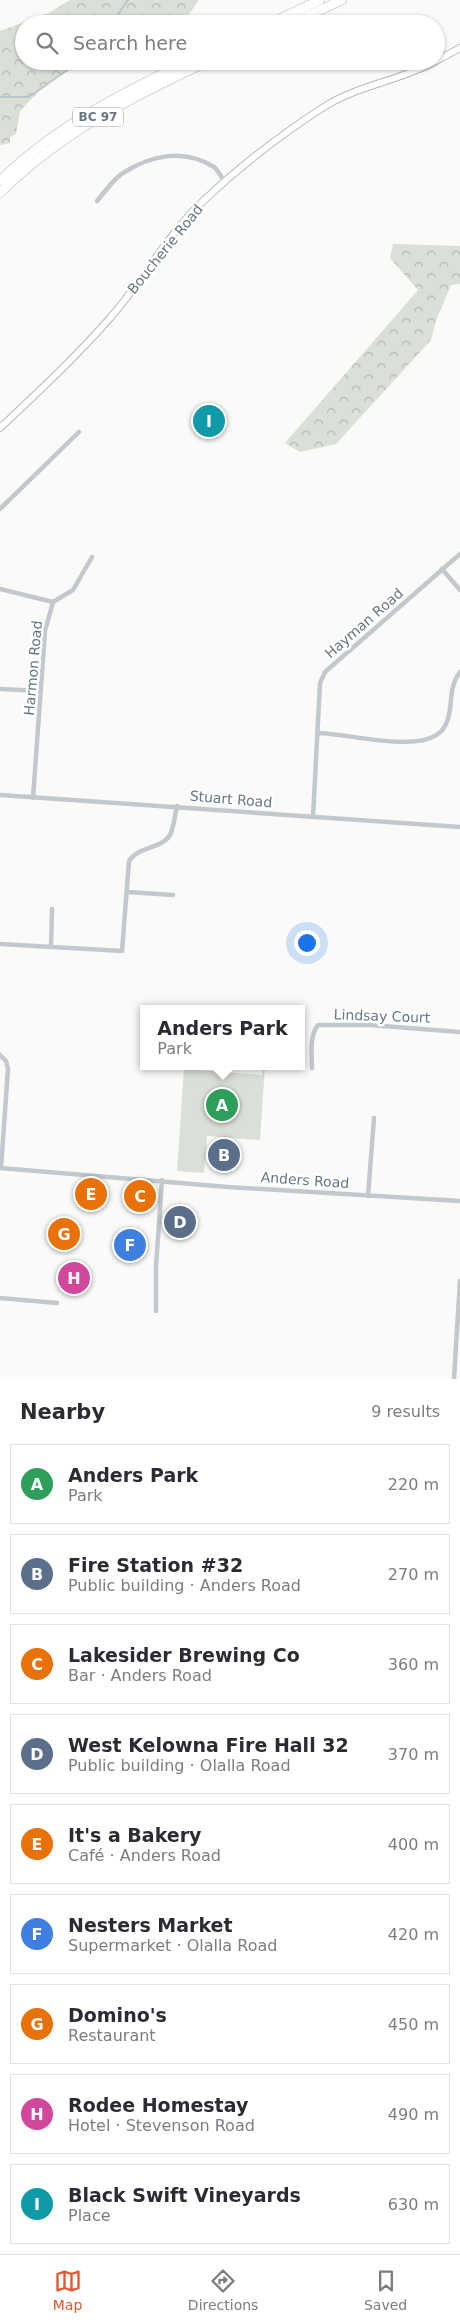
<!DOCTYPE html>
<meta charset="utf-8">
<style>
body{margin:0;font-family:"DejaVu Sans",sans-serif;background:#f7f7f7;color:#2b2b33}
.you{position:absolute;left:306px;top:942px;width:18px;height:18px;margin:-12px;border:4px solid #fff;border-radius:50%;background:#1a73e8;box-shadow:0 0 0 8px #1a73e833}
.badge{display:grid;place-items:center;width:32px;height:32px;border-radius:50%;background:#e4572e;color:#fff;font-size:16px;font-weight:700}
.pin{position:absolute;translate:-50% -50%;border:2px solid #fff;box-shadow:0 1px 5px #0006}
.popup{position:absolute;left:140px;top:1005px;width:165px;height:65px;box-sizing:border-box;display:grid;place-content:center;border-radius:0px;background:#fff;filter:drop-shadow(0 1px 4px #0005);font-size:16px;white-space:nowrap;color:#7c7c81}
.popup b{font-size:19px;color:#2b2b33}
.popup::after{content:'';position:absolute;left:50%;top:100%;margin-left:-10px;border:10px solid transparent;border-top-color:#fff}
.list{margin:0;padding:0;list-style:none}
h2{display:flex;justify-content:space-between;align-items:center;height:65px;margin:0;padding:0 20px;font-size:21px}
h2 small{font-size:16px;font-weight:400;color:#7c7c81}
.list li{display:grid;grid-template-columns:32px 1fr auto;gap:15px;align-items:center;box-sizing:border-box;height:80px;margin:0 10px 10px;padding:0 10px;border:1px solid #e1e1e2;border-radius:0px}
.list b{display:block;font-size:19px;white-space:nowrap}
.list p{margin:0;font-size:16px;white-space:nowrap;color:#7c7c81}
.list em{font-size:16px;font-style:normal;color:#7c7c81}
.icon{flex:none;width:28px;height:28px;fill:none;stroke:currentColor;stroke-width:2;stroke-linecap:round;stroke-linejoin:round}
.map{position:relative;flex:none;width:460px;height:1379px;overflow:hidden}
.search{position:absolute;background:#fff;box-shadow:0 1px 4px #0004;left:15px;right:15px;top:15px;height:55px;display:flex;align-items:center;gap:12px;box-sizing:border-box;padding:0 18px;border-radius:28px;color:#7c7c81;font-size:19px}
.sheet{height:875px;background:#fff}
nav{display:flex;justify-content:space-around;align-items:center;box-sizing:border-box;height:70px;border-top:1px solid #e1e1e2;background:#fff;font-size:14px;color:#7c7c81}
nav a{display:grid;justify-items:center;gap:2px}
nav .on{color:#e4572e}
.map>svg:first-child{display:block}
.forest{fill:url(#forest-crowns)}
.park{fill:#dadfd7}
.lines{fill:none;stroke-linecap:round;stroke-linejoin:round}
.stream{stroke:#bbc7cb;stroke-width:2}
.secondary-casing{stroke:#b3babf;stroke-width:8}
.highway-casing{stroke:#b4b9bd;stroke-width:10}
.street{stroke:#c3c8cc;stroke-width:4.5}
.secondary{stroke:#fff;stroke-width:6}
.highway{stroke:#fff;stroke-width:9}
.labels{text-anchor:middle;stroke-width:5;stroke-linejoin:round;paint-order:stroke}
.shield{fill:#fff;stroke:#939fa8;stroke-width:1}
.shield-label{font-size:12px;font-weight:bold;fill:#657683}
.street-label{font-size:14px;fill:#657683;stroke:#fff}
</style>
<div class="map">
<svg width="460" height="1379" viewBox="0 0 460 1379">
<defs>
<pattern id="forest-crowns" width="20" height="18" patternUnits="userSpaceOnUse" patternTransform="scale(1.25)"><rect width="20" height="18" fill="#dadfd7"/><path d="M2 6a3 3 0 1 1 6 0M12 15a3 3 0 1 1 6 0" fill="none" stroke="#b4b9b4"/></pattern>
</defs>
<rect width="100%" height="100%" fill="#fafaf8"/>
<!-- forest -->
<path class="forest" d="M 70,0 L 199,0 L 182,24 L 24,24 L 24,61 L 83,61 L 45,85 L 20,111 L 16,134 L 10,137 L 10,143 L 0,145 L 0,31 L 49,13 Z
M 393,244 L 460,246 L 460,284 L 451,285 L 436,320 L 431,340 L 336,444 L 300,452 L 285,443 L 418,290 L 390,258 Z"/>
<!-- park -->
<path class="park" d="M 263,1066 L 265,1066 L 260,1140 L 207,1136 L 204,1173 L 177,1171 L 184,1069 L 262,1075 Z"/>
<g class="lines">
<!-- stream -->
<path class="stream" d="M 111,24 L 128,0
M 0,97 L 29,97 L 80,61"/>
<defs>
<path id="secondary" d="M 436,61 L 460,48
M 0,428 C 37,393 76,357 110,318 C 142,282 166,237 201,203 C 239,167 283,133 327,105 C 360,85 402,80 436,61"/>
<path id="highway" d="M 269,24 L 320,0
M 290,24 L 342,0
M 0,181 C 53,128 122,93 189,61
M 0,193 C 59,134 133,96 209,61"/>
</defs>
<!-- secondary casing -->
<use href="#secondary" class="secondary-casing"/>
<!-- highway casing -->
<use href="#highway" class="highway-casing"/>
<!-- street -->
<path class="street" d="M 97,201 C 105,192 113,179 123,173 C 151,155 184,148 214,167 C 218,170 222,178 225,183
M 0,509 L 79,432
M 442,569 L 460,590
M 0,589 L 53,602
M 0,689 L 41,691
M 318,733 C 348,733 429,757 445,726 C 455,708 446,691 460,672
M 0,795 L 460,827
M 33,798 L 45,631 L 53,602 L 73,590 L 92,557
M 313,817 L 320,683 L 325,672 L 460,554
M 128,892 L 173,895
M 0,944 L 122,951 L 129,861 C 138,846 164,849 171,833 C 174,825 175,815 177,806
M 51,947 L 52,909
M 0,1055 L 6,1061 L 8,1069 L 1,1168
M 312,1068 C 312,1055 309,1036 318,1025 L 370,1025 L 460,1032
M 0,1168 L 228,1187 L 460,1201
M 368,1196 L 374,1118
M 0,1298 L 57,1303
M 156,1311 L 156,1266 L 162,1180
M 454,1379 L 460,1281"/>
<!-- secondary -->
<use href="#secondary" class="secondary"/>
<!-- highway -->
<use href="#highway" class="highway"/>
</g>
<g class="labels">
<!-- shield labels -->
<rect class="shield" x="73" y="107.5" width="50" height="19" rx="4"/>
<g class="shield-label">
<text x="98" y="121">BC 97</text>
</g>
<!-- street labels -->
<g class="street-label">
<text transform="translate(165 249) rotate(-51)" y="5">Boucherie Road</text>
<text transform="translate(364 623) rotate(-41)" y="5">Hayman Road</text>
<text transform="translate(33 668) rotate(-85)" y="5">Harmon Road</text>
<text transform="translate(231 799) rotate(5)" y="5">Stuart Road</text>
<text transform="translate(382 1016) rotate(2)" y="5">Lindsay Court</text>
<text transform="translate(305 1180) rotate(4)" y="5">Anders Road</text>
</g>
</g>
</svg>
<div class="you"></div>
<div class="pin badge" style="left:222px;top:1105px;background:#2e9e5b">A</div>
<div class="popup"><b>Anders Park</b>Park</div>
<div class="pin badge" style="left:224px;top:1155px;background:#5c6f8a">B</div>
<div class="pin badge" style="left:140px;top:1196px;background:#e8710a">C</div>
<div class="pin badge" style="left:180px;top:1222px;background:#5c6f8a">D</div>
<div class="pin badge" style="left:91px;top:1194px;background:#e8710a">E</div>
<div class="pin badge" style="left:130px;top:1245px;background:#3f7fe0">F</div>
<div class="pin badge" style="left:64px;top:1234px;background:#e8710a">G</div>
<div class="pin badge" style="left:74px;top:1278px;background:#d1479c">H</div>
<div class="pin badge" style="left:209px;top:421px;background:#0f9aa8">I</div>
<div class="search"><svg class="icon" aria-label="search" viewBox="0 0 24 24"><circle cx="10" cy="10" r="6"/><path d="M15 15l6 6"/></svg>Search here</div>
</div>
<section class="sheet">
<h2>Nearby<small>9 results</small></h2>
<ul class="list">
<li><span class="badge" style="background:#2e9e5b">A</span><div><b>Anders Park</b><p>Park</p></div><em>220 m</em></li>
<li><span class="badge" style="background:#5c6f8a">B</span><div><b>Fire Station #32</b><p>Public building · Anders Road</p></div><em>270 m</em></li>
<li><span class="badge" style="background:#e8710a">C</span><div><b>Lakesider Brewing Co</b><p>Bar · Anders Road</p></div><em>360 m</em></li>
<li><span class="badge" style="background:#5c6f8a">D</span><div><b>West Kelowna Fire Hall 32</b><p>Public building · Olalla Road</p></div><em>370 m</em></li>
<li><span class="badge" style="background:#e8710a">E</span><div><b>It's a Bakery</b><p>Café · Anders Road</p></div><em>400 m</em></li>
<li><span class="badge" style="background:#3f7fe0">F</span><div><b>Nesters Market</b><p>Supermarket · Olalla Road</p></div><em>420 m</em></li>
<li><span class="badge" style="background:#e8710a">G</span><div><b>Domino's</b><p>Restaurant</p></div><em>450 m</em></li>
<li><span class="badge" style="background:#d1479c">H</span><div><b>Rodee Homestay</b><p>Hotel · Stevenson Road</p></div><em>490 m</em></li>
<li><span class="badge" style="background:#0f9aa8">I</span><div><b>Black Swift Vineyards</b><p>Place</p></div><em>630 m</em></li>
</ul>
</section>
<nav>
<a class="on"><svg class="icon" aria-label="map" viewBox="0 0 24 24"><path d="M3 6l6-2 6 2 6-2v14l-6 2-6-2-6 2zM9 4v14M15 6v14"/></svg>Map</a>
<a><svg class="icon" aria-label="directions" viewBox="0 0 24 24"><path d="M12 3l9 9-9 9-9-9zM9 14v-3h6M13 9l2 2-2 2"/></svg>Directions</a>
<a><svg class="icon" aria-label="saved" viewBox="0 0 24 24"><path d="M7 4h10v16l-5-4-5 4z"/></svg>Saved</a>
</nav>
